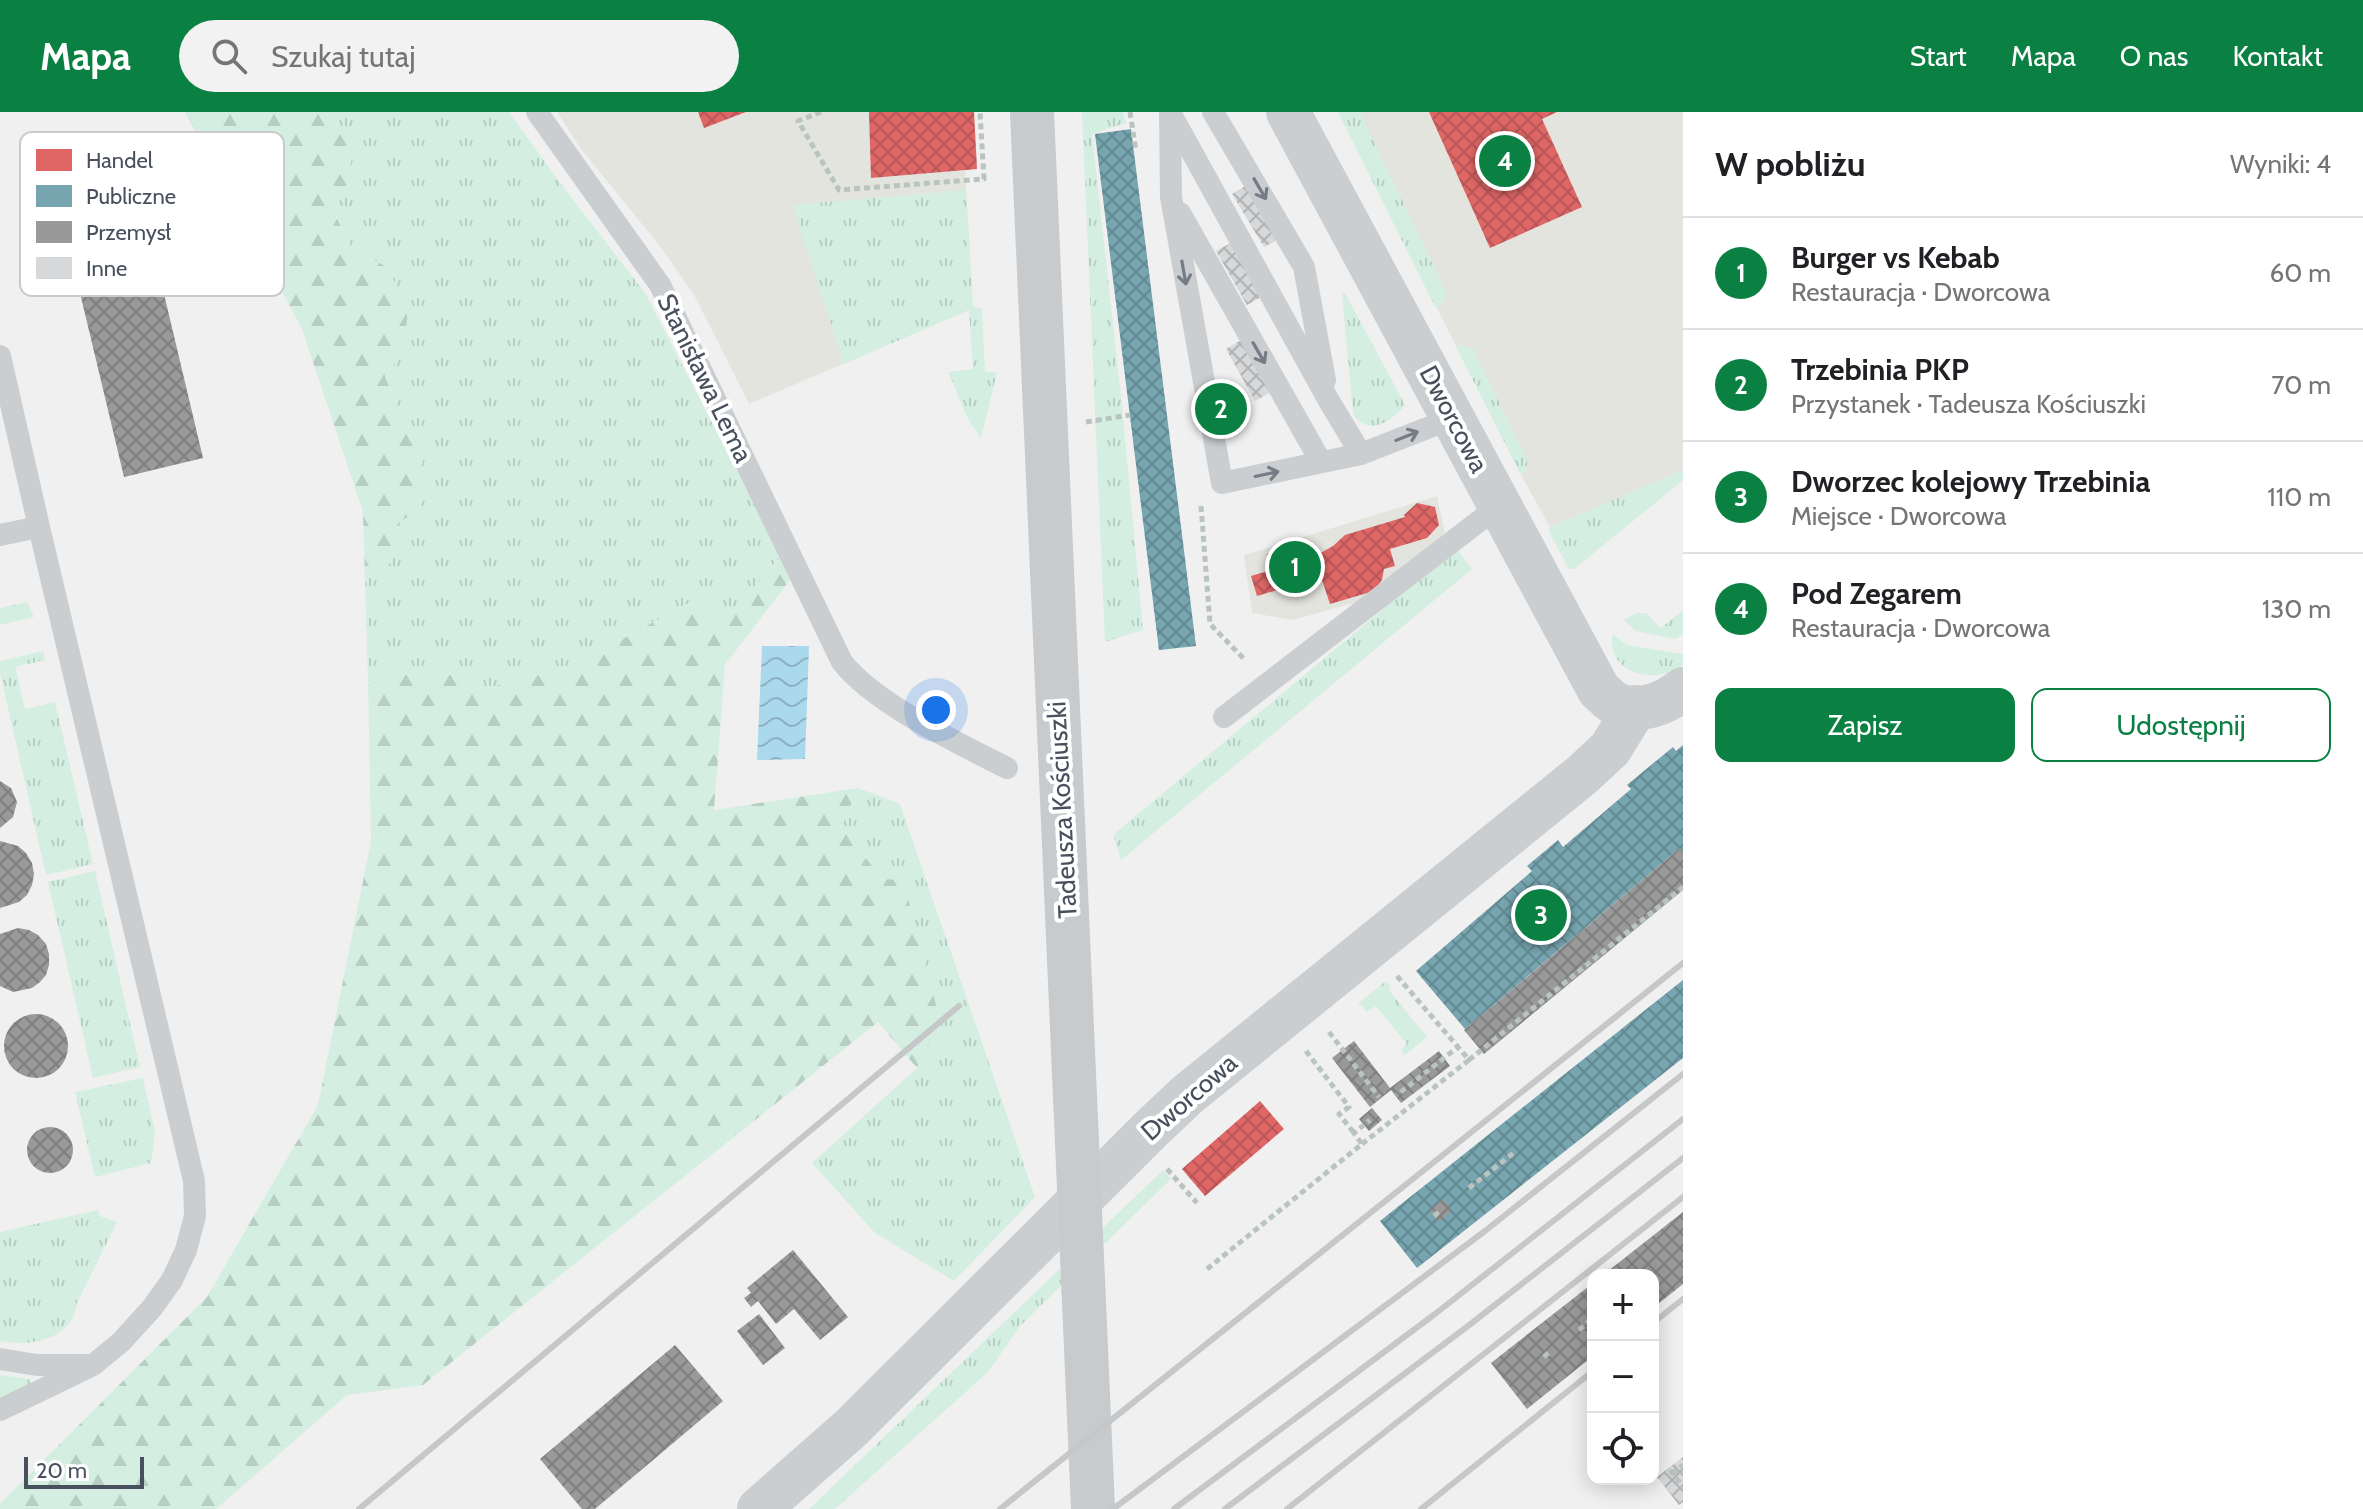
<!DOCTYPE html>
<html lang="pl">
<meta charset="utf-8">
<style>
body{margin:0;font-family:Cabin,sans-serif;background:#f2f2f2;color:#202124}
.controls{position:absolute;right:24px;bottom:24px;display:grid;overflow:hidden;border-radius:16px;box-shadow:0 4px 20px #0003}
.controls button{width:72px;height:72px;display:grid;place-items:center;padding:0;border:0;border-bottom:2px solid #e0e0e0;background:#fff;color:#202124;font:40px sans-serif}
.scale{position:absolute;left:24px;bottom:20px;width:120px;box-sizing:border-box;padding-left:8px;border:4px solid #47505c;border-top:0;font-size:22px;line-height:28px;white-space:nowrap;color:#47505c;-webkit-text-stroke:6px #fff;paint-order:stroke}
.you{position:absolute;left:936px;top:598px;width:28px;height:28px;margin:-20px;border:6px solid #fff;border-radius:50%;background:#1a73e8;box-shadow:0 0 0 12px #1a73e833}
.badge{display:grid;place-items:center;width:52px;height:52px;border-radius:50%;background:#0b8043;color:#fff;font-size:26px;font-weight:700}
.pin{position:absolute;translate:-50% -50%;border:4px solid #fff;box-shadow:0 2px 8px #0006}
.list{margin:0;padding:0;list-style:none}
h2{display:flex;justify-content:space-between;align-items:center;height:104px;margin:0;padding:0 32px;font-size:34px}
h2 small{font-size:26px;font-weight:400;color:#757577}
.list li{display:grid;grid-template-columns:52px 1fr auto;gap:24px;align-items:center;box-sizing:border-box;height:112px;padding:0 32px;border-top:2px solid #e0e0e0}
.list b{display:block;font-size:30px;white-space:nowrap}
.list p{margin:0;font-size:26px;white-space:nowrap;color:#757577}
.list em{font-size:26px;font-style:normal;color:#757577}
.actions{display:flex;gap:16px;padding:24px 32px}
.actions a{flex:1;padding:18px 0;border:2px solid #0b8043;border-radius:16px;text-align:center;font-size:28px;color:#0b8043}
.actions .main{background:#0b8043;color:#fff}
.icon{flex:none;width:44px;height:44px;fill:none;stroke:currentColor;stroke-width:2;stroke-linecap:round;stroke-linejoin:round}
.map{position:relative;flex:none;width:1683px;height:1397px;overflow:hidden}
header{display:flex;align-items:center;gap:48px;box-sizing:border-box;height:112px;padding:0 40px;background:#0b8043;color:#fff}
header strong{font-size:38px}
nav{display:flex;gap:44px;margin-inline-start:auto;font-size:28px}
.search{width:560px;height:72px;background:#f2f2f2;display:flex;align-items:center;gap:20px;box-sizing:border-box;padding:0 28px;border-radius:44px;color:#757577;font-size:30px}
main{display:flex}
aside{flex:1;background:#fff}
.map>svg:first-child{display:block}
.commercial{fill:#e4e4de}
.grass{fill:url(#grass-tufts)}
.forest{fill:url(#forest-firs)}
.water{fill:url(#water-waves)}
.shops{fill:url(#shops-cross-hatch)}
.public{fill:url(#public-cross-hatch)}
.industry{fill:url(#industry-cross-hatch)}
.building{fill:url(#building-cross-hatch)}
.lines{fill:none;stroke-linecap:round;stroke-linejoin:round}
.path{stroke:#b9c4c1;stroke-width:5;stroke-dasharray:6 4;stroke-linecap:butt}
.lane{stroke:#cbced0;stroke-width:22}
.street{stroke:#cbced0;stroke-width:44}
.primary{stroke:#c7cbce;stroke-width:44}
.rail{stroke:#c6c7c9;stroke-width:6}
.oneway{stroke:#757c85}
.labels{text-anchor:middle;stroke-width:8;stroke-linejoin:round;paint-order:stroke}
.street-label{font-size:26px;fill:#47505c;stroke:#fff}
.key{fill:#fff;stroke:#c8cace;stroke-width:2}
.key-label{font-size:22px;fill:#47505c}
</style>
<header>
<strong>Mapa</strong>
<div class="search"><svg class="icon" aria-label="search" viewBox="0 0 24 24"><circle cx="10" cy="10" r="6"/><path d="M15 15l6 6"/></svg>Szukaj tutaj</div>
<nav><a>Start</a><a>Mapa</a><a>O nas</a><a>Kontakt</a></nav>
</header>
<main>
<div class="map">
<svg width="1683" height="1397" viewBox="0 0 1683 1397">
<defs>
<pattern id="grass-tufts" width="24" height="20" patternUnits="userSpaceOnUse" patternTransform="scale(2)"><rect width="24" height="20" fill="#d4efe1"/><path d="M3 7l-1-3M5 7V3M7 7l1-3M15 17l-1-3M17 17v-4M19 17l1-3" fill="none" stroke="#b7cfc3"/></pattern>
<pattern id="forest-firs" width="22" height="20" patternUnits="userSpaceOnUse" patternTransform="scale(2)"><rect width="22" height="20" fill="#d4efe1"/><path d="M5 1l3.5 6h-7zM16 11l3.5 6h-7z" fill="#b7cfc3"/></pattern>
<pattern id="water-waves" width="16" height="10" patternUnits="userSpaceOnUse" patternTransform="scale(2)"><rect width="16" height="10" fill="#aad8ec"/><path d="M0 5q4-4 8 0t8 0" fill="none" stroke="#8cb2c2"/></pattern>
<pattern id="shops-cross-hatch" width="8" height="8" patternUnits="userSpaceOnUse" patternTransform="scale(2)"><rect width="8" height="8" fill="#e06666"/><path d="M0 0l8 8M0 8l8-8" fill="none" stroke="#b75657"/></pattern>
<pattern id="public-cross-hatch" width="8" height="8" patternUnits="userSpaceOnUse" patternTransform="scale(2)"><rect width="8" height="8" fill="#76a5af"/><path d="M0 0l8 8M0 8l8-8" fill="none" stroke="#638992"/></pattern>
<pattern id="industry-cross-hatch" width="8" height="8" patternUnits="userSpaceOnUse" patternTransform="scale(2)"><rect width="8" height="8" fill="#999"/><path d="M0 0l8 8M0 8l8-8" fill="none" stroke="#7f7f80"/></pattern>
<pattern id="building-cross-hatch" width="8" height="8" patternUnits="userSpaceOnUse" patternTransform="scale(2)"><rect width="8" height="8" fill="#d7d8da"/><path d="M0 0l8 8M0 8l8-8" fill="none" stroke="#b0b2b4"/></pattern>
</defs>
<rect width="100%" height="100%" fill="#f0f0f0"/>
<!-- commercial -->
<path class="commercial" d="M 557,0 L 974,0 L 977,57 L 965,59 L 973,196 L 749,292 L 693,181 L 659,133 L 581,37 Z
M 1338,0 L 1683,0 L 1683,368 L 1574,457 L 1569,457 L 1549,419 L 1550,415 L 1521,363 Z
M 1437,384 L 1445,421 L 1375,485 L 1293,508 L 1252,501 L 1244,443 Z"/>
<!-- grass -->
<path class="grass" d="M 320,0 L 509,0 L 561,72 L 645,181 L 781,444 L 732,501 L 711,494 L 686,492 L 574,554 L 484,577 L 436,557 L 368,570 L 365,469 L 391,450 L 397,412 L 416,399 L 433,374 L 385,265 L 404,238 L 387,155 L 352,137 L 334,99 L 346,76 L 334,6 Z
M 1082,0 L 1123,0 L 1126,11 L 1092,22 L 1122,294 L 1143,518 L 1105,530 Z
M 1338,0 L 1360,0 L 1447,182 L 1440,194 L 1435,195 Z
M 966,78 L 973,195 L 982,196 L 985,260 L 997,260 L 981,326 L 968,307 L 948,260 L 973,257 L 969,198 L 844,252 L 792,93 Z
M 1345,181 L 1405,293 C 1391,310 1369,325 1353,302 L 1342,182 Z
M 1459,233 L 1473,236 L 1527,348 C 1528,354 1526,359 1521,363 L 1456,235 Z
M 1683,358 L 1683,368 L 1574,457 L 1569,457 L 1549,419 L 1550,415 Z
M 1456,436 L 1472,457 L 1121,748 L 1113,723 Z
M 27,490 L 34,505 L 0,513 L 0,496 Z
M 1683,498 L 1683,522 L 1676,527 L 1635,519 L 1624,508 L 1636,501 L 1646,501 L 1661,516 Z
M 1613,522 L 1627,533 L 1683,542 L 1683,553 C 1658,574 1604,562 1613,522 Z
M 43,539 L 45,548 L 15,555 L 25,597 L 55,590 L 93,752 L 46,763 L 0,561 L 0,549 Z
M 858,676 L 900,692 L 1035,1085 L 954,1169 L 875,1121 L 812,1051 L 917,956 L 939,908 L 883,767 L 841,716 Z
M 95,759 L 140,955 L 93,966 L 48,770 Z
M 1386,869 L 1391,875 L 1389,878 L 1427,925 L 1405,943 L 1401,938 L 1407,932 L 1376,894 L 1367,900 L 1359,891 Z
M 143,966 L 155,1020 L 151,1051 L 95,1065 L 75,980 Z
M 1163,1058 L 1171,1067 L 1020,1214 L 988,1260 L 835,1397 L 809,1397 Z
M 98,1098 L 100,1104 L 117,1110 L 77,1191 C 73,1228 30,1235 0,1229 L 0,1120 Z
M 0,1263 L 30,1267 L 31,1274 L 0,1290 Z"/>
<!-- forest -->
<path class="forest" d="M 185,0 L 320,0 L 334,6 L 355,30 L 346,76 L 334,100 L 352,137 L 387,155 L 408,196 L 404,239 L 385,265 L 433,374 L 416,399 L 397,412 L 391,450 L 365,469 L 363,400 L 302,217 Z
M 781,444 L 792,465 L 725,553 L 714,698 L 858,676 L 841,716 L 883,767 L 903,768 L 940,908 L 917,956 L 878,910 L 423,1273 L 347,1283 L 216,1397 L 0,1397 L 0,1392 L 207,1185 L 318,993 L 371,729 L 368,570 L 436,557 L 484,577 L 574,554 L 686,492 L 711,494 L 732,501 Z"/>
<!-- water -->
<path class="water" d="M 762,534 L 809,534 L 805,647 L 757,648 Z"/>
<!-- shops -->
<path class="shops" d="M 698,0 L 746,0 L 704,16 Z
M 869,0 L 974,0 L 977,57 L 871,66 Z
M 1429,0 L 1557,0 L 1542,7 L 1582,95 L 1490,136 Z
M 1417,391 L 1435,395 L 1439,413 L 1427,426 L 1390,437 L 1395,454 L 1384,457 L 1382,468 L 1374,479 L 1330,492 L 1321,465 L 1257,484 L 1251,464 L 1271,458 L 1267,442 L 1311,429 L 1315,444 L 1333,434 L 1345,423 L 1405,405 L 1404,403 Z
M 1260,989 L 1284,1017 L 1205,1084 L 1182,1057 Z"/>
<!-- public -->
<path class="public" d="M 1131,17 L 1196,534 L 1159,538 L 1095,22 Z
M 1683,633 L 1683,739 L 1680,736 L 1465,917 L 1416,859 L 1532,759 L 1527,754 L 1558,728 L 1563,735 L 1631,677 L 1627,673 L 1673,635 L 1676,639 Z
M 1683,868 L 1683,946 L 1417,1156 L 1380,1109 Z"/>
<!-- industry -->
<path class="industry" d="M 71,42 L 115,102 L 126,147 L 136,144 L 164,182 L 203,346 L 124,365 L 48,47 Z
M 0,669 L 11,676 L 17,690 L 13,705 L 0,716 Z
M 0,729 L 18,734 L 26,741 L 32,751 L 34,762 L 32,773 L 27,783 L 19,790 L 0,796 Z
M 1680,736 L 1683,739 L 1683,778 L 1484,942 L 1464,918 Z
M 18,816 L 29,818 L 38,823 L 46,832 L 49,842 L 49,853 L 46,863 L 40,870 L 32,876 L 13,880 L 0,874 L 0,822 Z
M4 934a32 32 0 1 1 64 0a32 32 0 1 1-64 0Z
M 1354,929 L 1390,976 L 1439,939 L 1450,954 L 1401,991 L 1391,978 L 1370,995 L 1332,946 Z
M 1372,996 L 1382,1008 L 1369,1019 L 1359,1007 Z
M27 1038a23 23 0 1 1 46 0a23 23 0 1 1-46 0Z
M 1443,1087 L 1452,1099 L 1439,1110 L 1429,1098 Z
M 1683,1100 L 1683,1172 L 1653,1196 L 1653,1163 L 1603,1163 Z
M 793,1138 L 848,1205 L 820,1228 L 794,1197 L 776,1212 L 758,1189 L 751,1195 L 744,1186 L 751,1181 L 747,1176 Z
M 1593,1171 L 1593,1244 L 1527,1297 L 1491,1251 Z
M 759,1202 L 785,1236 L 763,1253 L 737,1219 Z
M 675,1233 L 723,1289 L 595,1397 L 582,1397 L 540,1347 Z"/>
<!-- building -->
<path class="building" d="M 1245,74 L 1277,128 L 1264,135 L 1232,82 Z
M 1231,131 L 1261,185 L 1247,193 L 1216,139 Z
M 1241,228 L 1271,280 L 1255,289 L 1226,237 Z
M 1683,1345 L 1683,1390 L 1679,1393 L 1657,1365 Z"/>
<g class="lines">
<!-- path -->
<path class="path" d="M 821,0 L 798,9 L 839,78 L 984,67 L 980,0
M 1130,0 L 1136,39
M 1086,310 L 1130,303
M 1201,394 L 1210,512 L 1246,549
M 1397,864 L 1458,935
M 1329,920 L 1379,985
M 1306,939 L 1349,995 L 1339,1002 L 1354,1021
M 1469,948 L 1683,775
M 1362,1032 L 1469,948 L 1458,935 L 1397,983
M 1167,1057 L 1197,1091
M 1469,1076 L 1516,1039
M 1434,1104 L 1441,1098
M 1207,1157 L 1362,1032 L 1354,1021 L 1370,1008
M 1579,1218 L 1593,1206
M 1544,1245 L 1550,1239
M 1670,1358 L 1683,1375
M 1672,1362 L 1683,1353"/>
<!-- lane -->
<path class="lane" d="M 537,0 L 660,173 L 842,550 C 875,592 958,631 1007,656
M 1170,0 L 1171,85 L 1222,371 L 1361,342 L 1453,306
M 1213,0 L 1304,155 L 1325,268
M 1172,4 L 1329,289 L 1361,342
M 1180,101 L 1321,350
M 0,244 L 39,415 L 194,1069 L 195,1104 L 186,1138 L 172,1168 L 152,1196 L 121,1230 L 93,1253 L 0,1298
M 0,423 L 39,415
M 1224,605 L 1500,393
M 0,1247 L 37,1253 L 88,1253"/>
<!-- street -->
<path class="street" d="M 1288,0 L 1599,578 C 1604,582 1609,588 1614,591 C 1637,603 1665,592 1683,577
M 759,1397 L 851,1316 L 1151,1017 L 1187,983 L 1582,663 L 1610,637 L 1636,595"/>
<!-- primary -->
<path class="primary" d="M 1032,0 L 1093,1397"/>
<!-- rail -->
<path class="rail" d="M 1653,1211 L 1683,1187
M 359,1397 L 959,894
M 1000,1397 L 1683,851
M 1113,1397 L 1485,1119 L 1683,962
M 1174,1397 L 1435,1202 L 1683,1007
M 1225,1397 L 1468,1214 L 1683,1046
M 1287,1397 L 1683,1085
M 1421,1397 L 1593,1259"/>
</g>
<!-- one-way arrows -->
<defs><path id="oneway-shaft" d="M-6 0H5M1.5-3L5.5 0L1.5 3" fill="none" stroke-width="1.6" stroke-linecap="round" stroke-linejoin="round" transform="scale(2)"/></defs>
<g class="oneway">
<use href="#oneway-shaft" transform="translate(1260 77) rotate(60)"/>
<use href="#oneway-shaft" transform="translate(1184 161) rotate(80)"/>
<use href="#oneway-shaft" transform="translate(1259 241) rotate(60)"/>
<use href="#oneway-shaft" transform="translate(1407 324) rotate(-22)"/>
<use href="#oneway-shaft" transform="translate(1267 362) rotate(-12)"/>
</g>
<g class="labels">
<!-- street labels -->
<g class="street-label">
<text transform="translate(705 266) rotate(64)" y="9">Stanisława Lema</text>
<text transform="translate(1454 307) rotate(62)" y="9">Dworcowa</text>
<text transform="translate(1062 698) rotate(-93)" y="9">Tadeusza Kościuszki</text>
<text transform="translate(1189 985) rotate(-41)" y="9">Dworcowa</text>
</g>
</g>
<!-- legend -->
<rect x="20" y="20" width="264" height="164" rx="12" class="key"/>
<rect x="36" y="37" width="36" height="22" fill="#e06666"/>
<rect x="36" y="73" width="36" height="22" fill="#76a5af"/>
<rect x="36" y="109" width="36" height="22" fill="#999"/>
<rect x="36" y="145" width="36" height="22" fill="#d7d8da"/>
<g class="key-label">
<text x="86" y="56">Handel</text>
<text x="86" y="92">Publiczne</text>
<text x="86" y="128">Przemysł</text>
<text x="86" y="164">Inne</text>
</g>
</svg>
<div class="controls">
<button>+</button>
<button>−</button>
<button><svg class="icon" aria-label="locate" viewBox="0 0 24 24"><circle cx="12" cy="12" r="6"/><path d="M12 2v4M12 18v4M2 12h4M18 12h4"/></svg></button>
</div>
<div class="scale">20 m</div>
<div class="you"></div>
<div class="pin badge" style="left:1295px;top:455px">1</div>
<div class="pin badge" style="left:1221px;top:297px">2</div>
<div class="pin badge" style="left:1541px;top:803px">3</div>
<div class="pin badge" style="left:1505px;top:49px">4</div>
</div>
<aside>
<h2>W pobliżu<small>Wyniki: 4</small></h2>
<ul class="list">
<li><span class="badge">1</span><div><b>Burger vs Kebab</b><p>Restauracja · Dworcowa</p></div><em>60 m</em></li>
<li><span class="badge">2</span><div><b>Trzebinia PKP</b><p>Przystanek · Tadeusza Kościuszki</p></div><em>70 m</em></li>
<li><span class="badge">3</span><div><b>Dworzec kolejowy Trzebinia</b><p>Miejsce · Dworcowa</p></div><em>110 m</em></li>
<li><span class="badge">4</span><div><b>Pod Zegarem</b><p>Restauracja · Dworcowa</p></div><em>130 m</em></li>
</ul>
<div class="actions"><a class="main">Zapisz</a><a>Udostępnij</a></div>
</aside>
</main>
